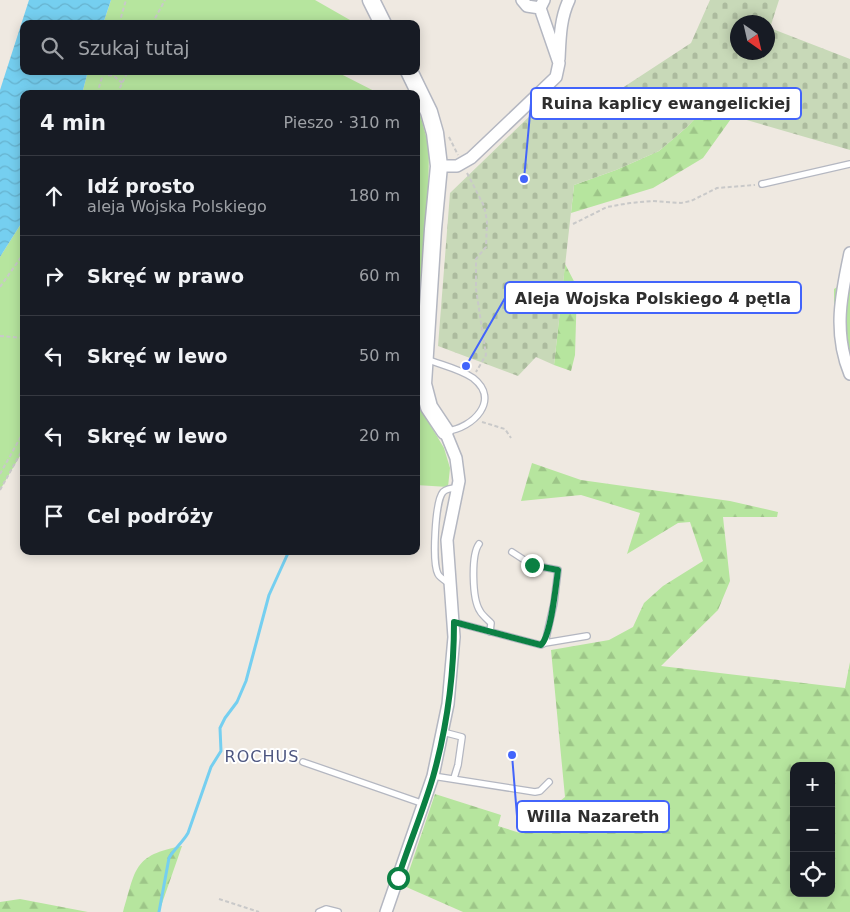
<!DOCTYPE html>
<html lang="pl">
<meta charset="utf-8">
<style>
body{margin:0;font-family:"DejaVu Sans",sans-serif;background:#20242c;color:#f1f3f6}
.controls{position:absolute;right:15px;bottom:15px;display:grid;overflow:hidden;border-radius:10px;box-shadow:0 2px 12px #0003}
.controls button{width:45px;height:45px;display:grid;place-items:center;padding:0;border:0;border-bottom:1px solid #363941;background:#171b24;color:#f1f3f6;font:25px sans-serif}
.compass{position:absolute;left:730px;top:15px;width:45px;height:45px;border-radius:50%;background:#171b24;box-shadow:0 2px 12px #0003;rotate:146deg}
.stop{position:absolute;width:15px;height:15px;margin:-11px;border:4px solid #0b8043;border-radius:50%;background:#fff}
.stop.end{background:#0b8043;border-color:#fff;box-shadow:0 1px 5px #0008}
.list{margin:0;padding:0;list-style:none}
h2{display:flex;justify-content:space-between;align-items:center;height:65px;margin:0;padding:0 20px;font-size:21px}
h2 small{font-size:16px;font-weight:400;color:#9ea1a6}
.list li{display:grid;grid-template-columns:32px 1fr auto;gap:15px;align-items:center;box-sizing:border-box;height:80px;padding:0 20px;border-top:1px solid #363941}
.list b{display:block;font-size:19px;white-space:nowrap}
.list p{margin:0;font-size:16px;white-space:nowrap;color:#9ea1a6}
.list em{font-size:16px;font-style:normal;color:#9ea1a6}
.icon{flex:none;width:28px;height:28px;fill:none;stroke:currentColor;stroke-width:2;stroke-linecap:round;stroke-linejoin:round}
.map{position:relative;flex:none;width:850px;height:912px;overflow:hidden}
.search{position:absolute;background:#171b24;box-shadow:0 2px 12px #0003;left:20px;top:20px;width:400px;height:55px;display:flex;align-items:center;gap:12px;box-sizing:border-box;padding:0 18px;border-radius:10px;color:#9ea1a6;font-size:19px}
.panel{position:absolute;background:#171b24;box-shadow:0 2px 12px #0003;left:20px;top:90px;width:400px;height:465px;border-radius:10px}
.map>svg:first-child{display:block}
.grass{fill:#b6e59e}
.forest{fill:url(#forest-firs);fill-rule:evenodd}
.cemetery{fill:url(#cemetery-stones);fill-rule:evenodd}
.water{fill:url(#water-waves)}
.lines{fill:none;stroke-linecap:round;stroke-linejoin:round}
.stream{stroke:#75cff0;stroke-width:3}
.lane-casing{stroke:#b4b7c1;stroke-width:8}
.street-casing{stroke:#b4b7c1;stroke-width:14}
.secondary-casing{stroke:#b4b7c1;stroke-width:19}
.path{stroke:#c9c9c9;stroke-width:2;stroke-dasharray:4 2.5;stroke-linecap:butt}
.lane{stroke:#fff;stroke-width:5.5}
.street{stroke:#fff;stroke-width:11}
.secondary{stroke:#fff;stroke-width:16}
.route{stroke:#0b8043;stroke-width:6}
.labels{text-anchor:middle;stroke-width:4;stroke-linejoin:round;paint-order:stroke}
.neighbourhood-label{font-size:16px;letter-spacing:1px;fill:#4d5680;stroke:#fff}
.leader{fill:none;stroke:#4264fb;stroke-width:2}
.callout-dot{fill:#4264fb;stroke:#fff;stroke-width:2}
.callout{fill:#fff;stroke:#4264fb;stroke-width:2}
.callout-label{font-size:16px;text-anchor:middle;font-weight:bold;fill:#2e2e2e}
</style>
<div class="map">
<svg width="850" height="912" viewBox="0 0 850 912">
<defs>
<pattern id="forest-firs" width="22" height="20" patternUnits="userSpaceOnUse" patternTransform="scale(1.25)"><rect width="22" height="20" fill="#b6e59e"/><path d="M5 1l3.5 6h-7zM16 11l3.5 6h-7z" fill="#9dc588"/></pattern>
<pattern id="cemetery-stones" width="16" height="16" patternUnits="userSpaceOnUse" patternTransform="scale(1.25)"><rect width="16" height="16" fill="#c8d9b8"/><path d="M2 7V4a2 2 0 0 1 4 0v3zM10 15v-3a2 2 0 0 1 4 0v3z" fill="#acbb9e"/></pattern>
<pattern id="water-waves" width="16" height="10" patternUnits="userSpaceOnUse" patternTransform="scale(1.25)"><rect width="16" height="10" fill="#75cff0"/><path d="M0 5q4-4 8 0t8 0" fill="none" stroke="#66b2ce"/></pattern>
</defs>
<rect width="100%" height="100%" fill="#efe9e1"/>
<!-- grass -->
<path class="grass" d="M 111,0 L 315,0 L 350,20 L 348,24 L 103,24 Z
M 88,71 L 335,71 L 380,94 L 82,94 Z
M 416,112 L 420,114 L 429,147 L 428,203 L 422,285 L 416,290 Z
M 24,219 L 24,449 L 0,490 L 0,257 Z
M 850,279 L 850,364 L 844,321 L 834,318 L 834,289 Z
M 416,392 L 419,406 L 444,448 L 450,468 L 448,487 L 416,485 Z"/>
<!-- forest -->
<path class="forest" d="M 705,108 L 733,116 L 703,158 L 653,188 L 571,213 L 574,185 L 616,170 L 659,151 L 687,127 Z
M 565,264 L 577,287 L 575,355 L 571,371 L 554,365 Z
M 532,463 L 581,480 L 730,501 L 778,512 L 777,517 L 723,517 L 730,581 L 718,610 L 661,666 L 845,688 L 850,662 L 850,912 L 463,912 L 404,886 L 435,794 L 501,815 L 498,826 L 520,833 L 565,797 L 551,650 L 609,640 L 633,627 L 644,603 L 663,586 L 703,561 L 690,522 L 678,523 L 627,554 L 640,513 L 581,495 L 521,501 ZM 794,766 L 831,766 L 831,893 L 794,893 Z
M 182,846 L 159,912 L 123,912 C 136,869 133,855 182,846 Z
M 20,899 L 88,912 L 0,912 L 0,902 Z"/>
<!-- cemetery -->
<path class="cemetery" d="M 710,0 L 779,0 L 770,28 L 850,59 L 850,150 L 705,108 L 687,127 L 659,151 L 616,170 L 574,185 L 554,365 L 536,357 L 518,376 L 438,346 L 450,193 L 537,109 L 581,115 L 691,43 ZM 738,22 L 768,22 L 768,52 L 738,52 Z"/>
<!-- water -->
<path class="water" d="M 29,0 L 111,0 L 103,24 L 24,24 L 24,71 L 88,71 L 82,94 L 24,94 L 24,219 L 0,257 L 0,90 Z"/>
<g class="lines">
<!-- stream -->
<path class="stream" d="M 159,912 L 169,858 C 174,849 183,842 188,833 L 211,767 L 221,751 L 220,728 L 225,718 L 237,702 L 246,681 L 269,595 L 289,551"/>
<defs>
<path id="lane" d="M 762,184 L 850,164
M 426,359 C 441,365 460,369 473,378 C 501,400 473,428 447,431
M 479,544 C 471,555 472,599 480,611 C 482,615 487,619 491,623 L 490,632
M 450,584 C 446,581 440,578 438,574 C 432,563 435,501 443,492 C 447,488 453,488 458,488
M 454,622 L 541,645 L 545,643 L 554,603 L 558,570 L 532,565 L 512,552
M 545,643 L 587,636
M 443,732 L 462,737 L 458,765 L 454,778
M 303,762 L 424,804
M 433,776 L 535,792 L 540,791 L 549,782
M 319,912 L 326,909 L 338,912"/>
<path id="street" d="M 522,0 L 527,6 L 540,8
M 559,59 C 560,39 560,19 569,0
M 439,166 L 457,166 L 471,158 L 556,77 L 559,63 L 540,8 L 544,0
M 850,253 C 841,295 833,333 850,374
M 386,912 L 433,776 L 448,704 L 454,637 L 447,540 L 459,481 L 456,458 L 445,431"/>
<path id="secondary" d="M 371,0 L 383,24
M 409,71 L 429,112 L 435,133 L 439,166 L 433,229 L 423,384 L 429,407 L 445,431"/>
</defs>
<!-- lane casing -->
<use href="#lane" class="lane-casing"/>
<!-- street casing -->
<use href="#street" class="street-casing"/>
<!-- secondary casing -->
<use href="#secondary" class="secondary-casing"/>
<!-- path -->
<path class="path" d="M 119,24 L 126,0
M 152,24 L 165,0
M 97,94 L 103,74 L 114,76 L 122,83
M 117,94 L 128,71
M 449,137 L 458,155
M 467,173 L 484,206 L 487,221 L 486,247 L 476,259 L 476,289 L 486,355 L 476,372
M 573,224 L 607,207 L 630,203 L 652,201 L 681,203 L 691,201 L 717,188 L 755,185
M 0,287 L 24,253
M 0,336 L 24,338
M 482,422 L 505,429 L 511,438
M 0,474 L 24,431
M 0,490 L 24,447
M 219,899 L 259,912"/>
<!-- lane -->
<use href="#lane" class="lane"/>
<!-- street -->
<use href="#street" class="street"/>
<!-- secondary -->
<use href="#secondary" class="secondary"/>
</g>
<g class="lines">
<!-- route -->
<path class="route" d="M 398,878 C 409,844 423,811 433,777 C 447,727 454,674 454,622 L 541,645 C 551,636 556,585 558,570 L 532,565"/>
</g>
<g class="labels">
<!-- neighbourhood labels -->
<g class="neighbourhood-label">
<text x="262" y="762">ROCHUS</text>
</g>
</g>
<!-- callouts -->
<path class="leader" d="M524 179L531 103M466 366L505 298M512 755L517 816"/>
<g class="callout-dot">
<circle cx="524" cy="179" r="5"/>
<circle cx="466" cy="366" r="5"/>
<circle cx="512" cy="755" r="5"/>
</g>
<g class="callout">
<rect x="531" y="88" width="270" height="31" rx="5"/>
<rect x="505" y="282" width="296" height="31" rx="5"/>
<rect x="517" y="801" width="152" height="31" rx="5"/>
</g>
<g class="callout-label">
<text x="666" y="109">Ruina kaplicy ewangelickiej</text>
<text x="653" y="304">Aleja Wojska Polskiego 4 pętla</text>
<text x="593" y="822">Willa Nazareth</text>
</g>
</svg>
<div class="controls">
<button>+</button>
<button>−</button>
<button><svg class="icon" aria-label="locate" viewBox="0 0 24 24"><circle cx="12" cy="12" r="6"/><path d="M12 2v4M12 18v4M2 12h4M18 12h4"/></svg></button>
</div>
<svg class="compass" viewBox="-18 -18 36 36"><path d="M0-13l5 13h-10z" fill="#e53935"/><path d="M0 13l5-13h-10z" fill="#9ea1a6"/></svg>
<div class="stop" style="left:398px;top:878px"></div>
<div class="stop end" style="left:532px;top:565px"></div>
<div class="search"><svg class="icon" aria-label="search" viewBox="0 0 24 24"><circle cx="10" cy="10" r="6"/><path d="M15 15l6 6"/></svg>Szukaj tutaj</div>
<section class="panel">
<h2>4 min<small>Pieszo · 310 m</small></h2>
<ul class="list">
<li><svg class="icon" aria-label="ahead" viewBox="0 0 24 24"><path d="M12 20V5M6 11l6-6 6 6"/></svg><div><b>Idź prosto</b><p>aleja Wojska Polskiego</p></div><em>180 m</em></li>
<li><svg class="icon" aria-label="right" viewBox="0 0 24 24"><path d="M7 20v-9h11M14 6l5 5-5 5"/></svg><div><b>Skręć w prawo</b></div><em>60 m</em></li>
<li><svg class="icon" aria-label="left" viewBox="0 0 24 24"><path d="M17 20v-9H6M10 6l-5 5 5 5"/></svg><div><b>Skręć w lewo</b></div><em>50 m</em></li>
<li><svg class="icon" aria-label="left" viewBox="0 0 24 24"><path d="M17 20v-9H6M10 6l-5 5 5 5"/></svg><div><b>Skręć w lewo</b></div><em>20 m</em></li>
<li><svg class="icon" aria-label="arrive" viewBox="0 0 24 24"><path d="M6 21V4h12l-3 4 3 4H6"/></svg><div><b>Cel podróży</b></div></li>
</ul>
</section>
</div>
